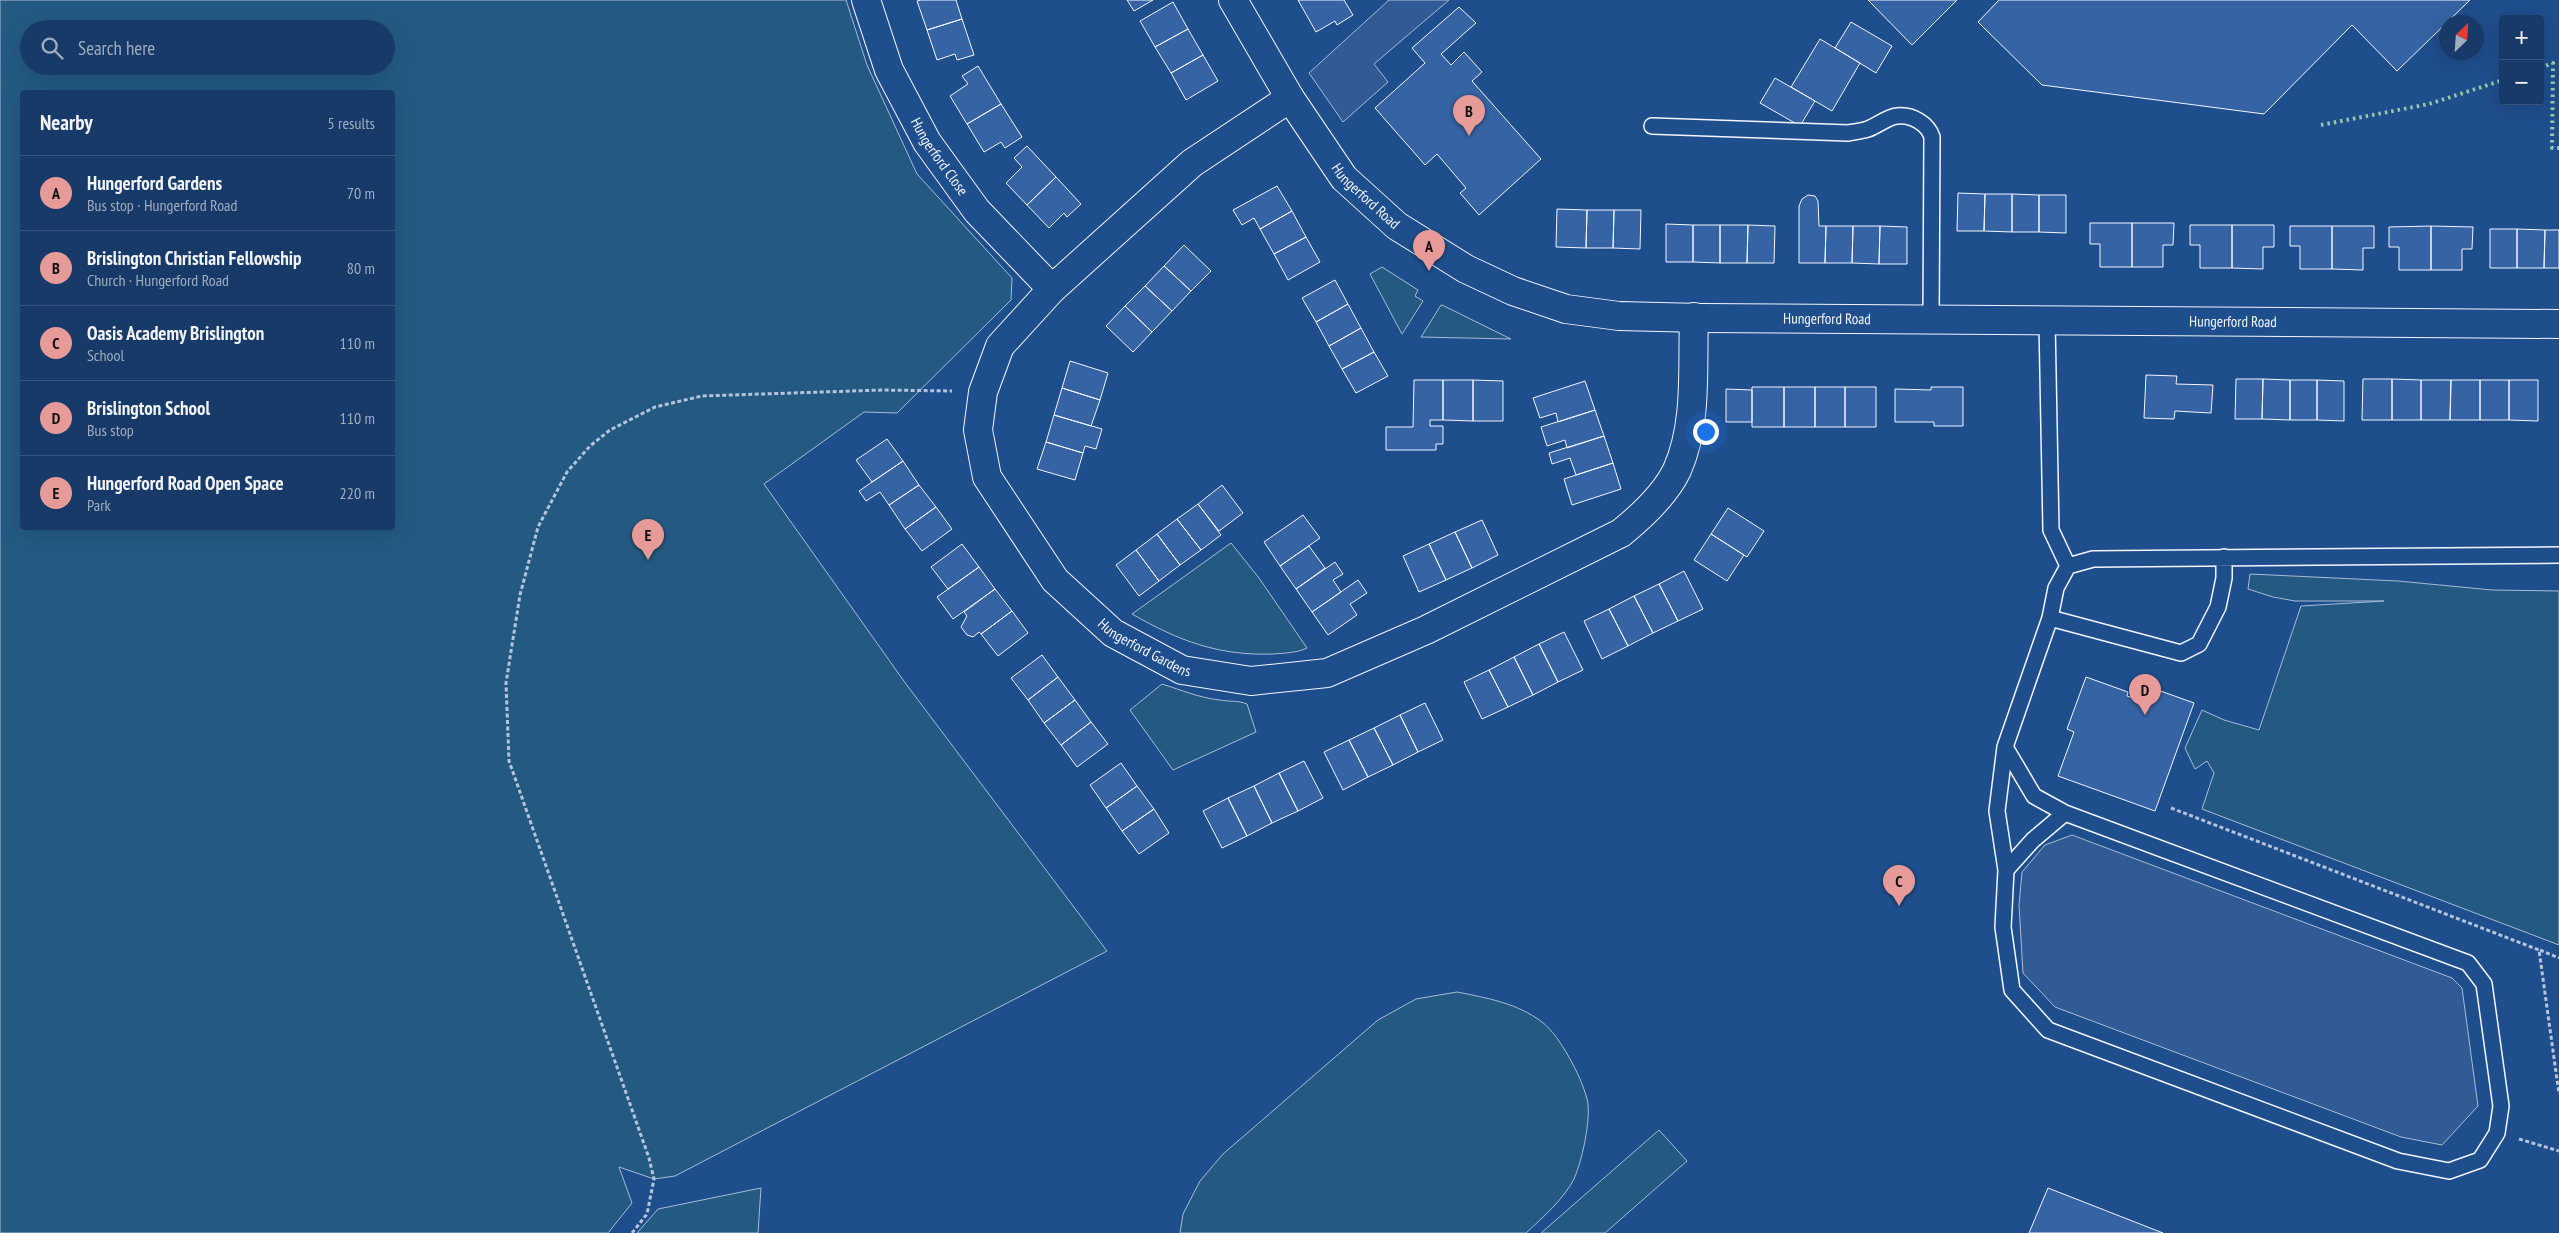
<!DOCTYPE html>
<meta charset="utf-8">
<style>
body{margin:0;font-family:"PT Sans Narrow",sans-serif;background:#244571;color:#f1f3f6}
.controls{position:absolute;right:15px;top:15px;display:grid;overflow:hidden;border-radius:5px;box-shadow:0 5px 20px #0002}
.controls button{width:45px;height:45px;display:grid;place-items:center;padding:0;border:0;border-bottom:1px solid #36547d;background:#173a69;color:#f1f3f6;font:25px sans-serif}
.compass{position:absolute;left:2439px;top:15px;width:45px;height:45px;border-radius:50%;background:#173a69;box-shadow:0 5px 20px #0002;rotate:25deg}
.you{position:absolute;left:1705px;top:431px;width:18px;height:18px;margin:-12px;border:4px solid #fff;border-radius:50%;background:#1a73e8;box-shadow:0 0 0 8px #1a73e833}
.badge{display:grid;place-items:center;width:32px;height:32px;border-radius:50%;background:#e69b98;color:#111;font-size:16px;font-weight:700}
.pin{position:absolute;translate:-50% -41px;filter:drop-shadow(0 1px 2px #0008)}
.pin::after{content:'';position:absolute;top:26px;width:18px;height:15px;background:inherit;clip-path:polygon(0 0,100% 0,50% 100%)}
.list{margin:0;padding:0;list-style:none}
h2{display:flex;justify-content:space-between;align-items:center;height:65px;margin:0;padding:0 20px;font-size:21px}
h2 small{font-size:16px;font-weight:400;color:#9eadc0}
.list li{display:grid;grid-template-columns:32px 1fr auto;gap:15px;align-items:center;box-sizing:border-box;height:75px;padding:0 20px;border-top:1px solid #36547d}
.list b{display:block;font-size:19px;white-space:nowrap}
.list p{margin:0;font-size:16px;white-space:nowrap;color:#9eadc0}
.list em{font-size:16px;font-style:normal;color:#9eadc0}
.icon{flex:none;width:28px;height:28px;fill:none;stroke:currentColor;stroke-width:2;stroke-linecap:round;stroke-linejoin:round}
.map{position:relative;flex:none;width:2559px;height:1233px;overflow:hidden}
.search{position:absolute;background:#173a69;box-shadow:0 5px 20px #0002;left:20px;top:20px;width:375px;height:55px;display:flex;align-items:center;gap:12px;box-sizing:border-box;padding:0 18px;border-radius:28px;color:#9eadc0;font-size:19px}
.panel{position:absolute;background:#173a69;box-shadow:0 5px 20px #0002;left:20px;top:90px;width:375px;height:440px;border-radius:5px}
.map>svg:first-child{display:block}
.green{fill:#245a82;stroke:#a8bbd7;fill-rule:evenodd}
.parking{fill:#305b95;stroke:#a8bbd7}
.building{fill:#3563a3;stroke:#f2f6ff}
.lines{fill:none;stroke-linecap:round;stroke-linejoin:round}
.lane-casing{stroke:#f2f6ff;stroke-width:18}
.street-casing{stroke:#f2f6ff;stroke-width:30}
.path{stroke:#b3c4dc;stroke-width:3;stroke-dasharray:4 2.5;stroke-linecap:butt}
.lane{stroke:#1f4e8c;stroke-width:15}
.street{stroke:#1f4e8c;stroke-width:28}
.hedge{stroke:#97c8a6;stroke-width:4;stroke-dasharray:2.5 4;stroke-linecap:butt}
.labels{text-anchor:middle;stroke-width:4;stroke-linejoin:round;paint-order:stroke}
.street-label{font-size:15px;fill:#f2f6ff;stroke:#1f4e8c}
</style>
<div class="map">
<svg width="2559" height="1233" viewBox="0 0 2559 1233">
<rect width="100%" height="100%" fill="#1f4e8c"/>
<!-- green -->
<path class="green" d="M 0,0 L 846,0 L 867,65 L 917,174 L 1012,278 L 1011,300 L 897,413 L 864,412 L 764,484 L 906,684 L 1107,951 L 675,1176 L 654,1179 L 619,1167 L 632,1203 L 608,1233 L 0,1233 ZM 29,29 L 386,29 L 386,66 L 29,66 ZM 392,92 L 392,528 L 22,528 L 22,92 Z
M 1382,267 L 1418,290 L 1415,296 L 1423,301 L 1402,334 L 1370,274 Z
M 1441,305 L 1442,305 L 1511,339 L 1421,337 Z
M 1231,543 L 1259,578 L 1307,648 C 1297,653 1285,653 1273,654 C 1219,656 1179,641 1132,614 Z
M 2250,574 L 2398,581 L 2492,590 L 2559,591 L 2559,945 L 2202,809 L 2214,773 L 2207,761 L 2195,769 L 2185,748 L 2202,710 L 2224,720 L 2259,730 L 2301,606 L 2384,601 L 2295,601 L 2273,597 L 2248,589 Z
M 1162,684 C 1181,690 1200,698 1220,700 C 1230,702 1237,700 1247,704 L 1256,732 L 1173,770 L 1130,710 Z
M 1457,992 C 1487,998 1517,1003 1542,1022 C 1560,1035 1585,1083 1588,1104 C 1590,1124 1582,1161 1574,1179 C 1563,1200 1543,1217 1526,1233 L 1180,1233 L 1183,1214 L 1200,1181 L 1223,1154 L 1378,1020 L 1416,999 Z
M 1659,1130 L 1687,1161 L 1605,1233 L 1541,1233 Z
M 761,1188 L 758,1233 L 637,1233 L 658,1209 Z"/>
<!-- parking -->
<path class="parking" d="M 1389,0 L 1449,0 L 1374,64 L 1388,82 L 1343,122 L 1309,73 Z
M 2072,835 L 2452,978 L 2462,988 L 2478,1106 L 2442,1145 L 2401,1137 L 2055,1007 L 2023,973 L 2019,905 L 2022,872 L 2045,845 Z"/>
<!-- building -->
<path class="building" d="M 921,0 L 956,0 L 962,19 L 927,30 L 917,1 Z
M 1127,0 L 1153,0 L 1134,11 Z
M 1298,0 L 1344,0 L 1353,15 L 1337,25 L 1335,21 L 1316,32 Z
M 1868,0 L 1957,0 L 1912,45 Z
M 1999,0 L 2470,0 L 2397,71 L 2352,25 L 2264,114 L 2042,85 L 1978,22 Z
M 1173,2 L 1188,29 L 1155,47 L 1140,21 Z
M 1459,7 L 1476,23 L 1441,54 L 1451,65 L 1464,52 L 1482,72 L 1472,81 L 1541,159 L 1479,215 L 1460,193 L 1466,188 L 1437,154 L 1425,165 L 1375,108 L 1425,63 L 1412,48 Z
M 962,19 L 974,55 L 957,60 L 955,54 L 937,60 L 927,30 Z
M 1851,22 L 1892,46 L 1876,73 L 1835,48 Z
M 1188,29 L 1203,55 L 1171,73 L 1155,47 Z
M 1820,39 L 1860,63 L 1832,111 L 1791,87 Z
M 1203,55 L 1218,81 L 1186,100 L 1171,73 Z
M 978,66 L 1001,104 L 967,124 L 950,96 L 968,84 L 962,76 Z
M 1775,78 L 1815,101 L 1800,126 L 1760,103 Z
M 1001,104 L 1022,137 L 1005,148 L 1001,142 L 984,152 L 967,124 Z
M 1027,146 L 1056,177 L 1027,205 L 1006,183 L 1022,167 L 1014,158 Z
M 1056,177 L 1081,204 L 1067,217 L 1064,213 L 1049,228 L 1027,205 Z
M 1277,186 L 1292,211 L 1260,229 L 1254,218 L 1242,225 L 1233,210 Z
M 1958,193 L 1985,194 L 1984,231 L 1957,231 Z
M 1985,194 L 2012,194 L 2012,232 L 1984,231 Z
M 2012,194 L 2039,195 L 2039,232 L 2012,232 Z
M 1808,195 L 1815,196 L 1818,201 L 1819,226 L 1826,226 L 1825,263 L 1799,263 L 1799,206 L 1802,199 Z
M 2039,195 L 2066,195 L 2066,233 L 2039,232 Z
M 1557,209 L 1587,210 L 1586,248 L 1556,247 Z
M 1587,210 L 1614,210 L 1613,248 L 1586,248 Z
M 1614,210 L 1641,210 L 1640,249 L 1613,248 Z
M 1292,211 L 1306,237 L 1274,254 L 1260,229 Z
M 2090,223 L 2132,223 L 2132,267 L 2100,267 L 2100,244 L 2090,244 Z
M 2132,223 L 2174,223 L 2173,245 L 2163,245 L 2163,267 L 2132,267 Z
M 1666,224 L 1693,225 L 1693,262 L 1666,262 Z
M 1693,225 L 1720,225 L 1720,263 L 1693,262 Z
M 1720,225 L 1748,225 L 1747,263 L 1720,263 Z
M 1748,225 L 1775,226 L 1774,263 L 1747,263 Z
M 2190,225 L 2232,225 L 2232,268 L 2200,268 L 2200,245 L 2190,245 Z
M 2232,225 L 2274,225 L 2274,247 L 2263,247 L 2263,269 L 2232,268 Z
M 1826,226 L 1853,226 L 1852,263 L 1825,263 Z
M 1853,226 L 1880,226 L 1879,264 L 1852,263 Z
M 1880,226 L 1907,227 L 1907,264 L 1879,264 Z
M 2290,226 L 2332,226 L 2332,269 L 2300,269 L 2300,246 L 2290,246 Z
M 2332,226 L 2374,226 L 2374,248 L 2363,248 L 2363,270 L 2332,269 Z
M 2431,226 L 2473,227 L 2472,249 L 2462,249 L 2462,270 L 2431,270 Z
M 2431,226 L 2431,270 L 2399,270 L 2399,247 L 2389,247 L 2389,227 Z
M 2490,229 L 2517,229 L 2517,268 L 2490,268 Z
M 2517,229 L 2545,230 L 2544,268 L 2517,268 Z
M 2545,230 L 2559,230 L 2559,268 L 2544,268 Z
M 1306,237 L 1320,262 L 1288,280 L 1274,254 Z
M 1184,245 L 1211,271 L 1191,291 L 1164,266 Z
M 1164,266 L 1191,291 L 1172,311 L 1145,286 Z
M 1335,280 L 1348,304 L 1316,322 L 1302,298 Z
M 1145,286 L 1172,311 L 1152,332 L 1125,306 Z
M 1348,304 L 1361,328 L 1329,346 L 1316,322 Z
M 1125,306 L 1152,332 L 1133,352 L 1106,326 Z
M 1361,328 L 1374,352 L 1342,369 L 1329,346 Z
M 1374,352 L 1388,376 L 1356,393 L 1342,369 Z
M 1070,361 L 1108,373 L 1100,400 L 1062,388 Z
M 2146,375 L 2177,376 L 2176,384 L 2213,385 L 2211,413 L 2175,411 L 2174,419 L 2144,418 Z
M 2236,379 L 2263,379 L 2262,419 L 2235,419 Z
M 2263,379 L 2290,380 L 2290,420 L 2262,419 Z
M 2363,379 L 2392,379 L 2392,420 L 2362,420 Z
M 2392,379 L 2421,380 L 2421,420 L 2392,420 Z
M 1414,380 L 1443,380 L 1443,420 L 1430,420 L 1430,426 L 1443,426 L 1443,444 L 1436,444 L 1436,450 L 1386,450 L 1386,427 L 1413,427 Z
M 1443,380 L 1473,380 L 1473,421 L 1443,420 Z
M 1473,380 L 1503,381 L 1503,421 L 1473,421 Z
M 2290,380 L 2317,380 L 2317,420 L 2290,420 Z
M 2317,380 L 2344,381 L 2344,421 L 2317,420 Z
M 2421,380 L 2451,380 L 2450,420 L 2421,420 Z
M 2451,380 L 2480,380 L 2480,420 L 2450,420 Z
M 2480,380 L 2509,380 L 2509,420 L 2480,420 Z
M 2509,380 L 2538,380 L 2538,421 L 2509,420 Z
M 1585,381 L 1595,410 L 1558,422 L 1556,413 L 1540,418 L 1533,398 Z
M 1752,387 L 1784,387 L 1784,427 L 1752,427 Z
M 1784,387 L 1815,387 L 1815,427 L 1784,427 Z
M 1815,387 L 1845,387 L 1845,427 L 1815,427 Z
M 1845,387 L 1876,387 L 1876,427 L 1845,427 Z
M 1931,387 L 1963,387 L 1963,426 L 1934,426 L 1934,422 L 1895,422 L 1895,389 L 1931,390 Z
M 1062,388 L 1100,400 L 1091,426 L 1054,415 Z
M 1726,389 L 1752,390 L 1752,422 L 1726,422 Z
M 1595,410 L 1604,436 L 1567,448 L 1565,440 L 1547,446 L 1541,427 Z
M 1054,415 L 1102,429 L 1096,449 L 1085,446 L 1083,453 L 1046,442 Z
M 1604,436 L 1613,463 L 1576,475 L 1570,458 L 1552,464 L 1549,453 Z
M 887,439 L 903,461 L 872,482 L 856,460 Z
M 1046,442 L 1083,453 L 1075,480 L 1037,469 Z
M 903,461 L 919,485 L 889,505 L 880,492 L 866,501 L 859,491 Z
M 1613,463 L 1621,489 L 1572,505 L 1564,479 Z
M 919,485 L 936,507 L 905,529 L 889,505 Z
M 1222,485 L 1243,513 L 1219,531 L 1198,504 Z
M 1198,504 L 1221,535 L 1201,550 L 1177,519 Z
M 936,507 L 952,529 L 922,551 L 905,529 Z
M 1728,508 L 1764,531 L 1747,557 L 1711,534 Z
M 1303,515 L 1320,538 L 1280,566 L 1264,542 Z
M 1177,519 L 1201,550 L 1180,565 L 1157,534 Z
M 1482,520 L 1498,555 L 1472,568 L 1455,532 Z
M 1455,532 L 1472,568 L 1446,580 L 1429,544 Z
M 1157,534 L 1180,565 L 1159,581 L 1136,550 Z
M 1711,534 L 1744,555 L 1727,581 L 1694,560 Z
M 962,544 L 979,567 L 948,589 L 931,567 Z
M 1429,544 L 1446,580 L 1419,592 L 1403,556 Z
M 1309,546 L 1325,568 L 1296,589 L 1280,566 Z
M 1136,550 L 1159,581 L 1139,596 L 1116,565 Z
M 1335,562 L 1343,574 L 1333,580 L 1341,592 L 1312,612 L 1296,589 Z
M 979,567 L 995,589 L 953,619 L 937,597 Z
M 1684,571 L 1703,609 L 1678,621 L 1659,584 Z
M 1358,580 L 1367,593 L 1350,604 L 1357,615 L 1328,635 L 1312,612 Z
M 1659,584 L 1678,621 L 1653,633 L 1634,596 Z
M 995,589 L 1012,611 L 981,634 L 979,632 L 973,637 L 967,635 L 961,627 L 967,616 L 964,612 Z
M 1634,596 L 1653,633 L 1628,646 L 1609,609 Z
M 1609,609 L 1628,646 L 1602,659 L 1584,621 Z
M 1012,611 L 1028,633 L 998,656 L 981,634 Z
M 1564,632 L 1583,670 L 1558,682 L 1539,644 Z
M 1539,644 L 1558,682 L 1533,695 L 1514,657 Z
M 1042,655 L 1058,677 L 1028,700 L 1011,678 Z
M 1514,657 L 1533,695 L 1508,707 L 1489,670 Z
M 1489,670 L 1508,707 L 1482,719 L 1464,682 Z
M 1058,677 L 1075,700 L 1044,723 L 1028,700 Z
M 2086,677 L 2128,692 L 2127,696 L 2136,699 L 2141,684 L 2194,703 L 2155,811 L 2058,776 L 2074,732 L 2067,729 Z
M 1075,700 L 1091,722 L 1061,745 L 1044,723 Z
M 1425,703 L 1443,740 L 1418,752 L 1400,715 Z
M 1400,715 L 1418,752 L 1393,765 L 1374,728 Z
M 1091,722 L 1108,744 L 1077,767 L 1061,745 Z
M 1374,728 L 1393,765 L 1368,777 L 1349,740 Z
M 1349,740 L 1368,777 L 1343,790 L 1324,752 Z
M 1304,761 L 1323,798 L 1298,811 L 1279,773 Z
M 1121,763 L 1137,786 L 1106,808 L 1090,785 Z
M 1279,773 L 1298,811 L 1272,823 L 1254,786 Z
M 1137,786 L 1154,809 L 1122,831 L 1106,808 Z
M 1254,786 L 1272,823 L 1247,836 L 1228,798 Z
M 1228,798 L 1247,836 L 1222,848 L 1203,811 Z
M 1154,809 L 1169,833 L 1139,854 L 1122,831 Z
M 2048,1188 L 2163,1233 L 2029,1233 Z"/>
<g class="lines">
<defs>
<path id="lane" d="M 1652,126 L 1848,133 C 1854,132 1862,131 1868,129 C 1877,126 1887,117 1897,116 C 1912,114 1928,124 1932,137 L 1931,319
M 2047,321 L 2051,530 L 2068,566
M 2050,618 L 2181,653 L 2199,644 L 2218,607 L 2224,578 L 2224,557
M 2005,747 L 2034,796 L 2065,813 L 2468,963 L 2484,984 L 2501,1106 L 2497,1133 L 2480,1160 L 2449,1171 L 2398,1161 L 2048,1030 L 2012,990 L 2003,927 L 2006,870 L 1997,811 L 2005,747 L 2050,618 L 2056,588 L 2068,566 L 2093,559 L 2559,555
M 2006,870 L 2033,840 L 2065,813"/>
<g id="street">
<path id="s1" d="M 866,0 L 889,70 L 927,142 L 977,211 L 1052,289"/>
<path id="s2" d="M 1233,0 L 1290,98 L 1344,178 L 1397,226 L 1466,269 L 1513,291 L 1566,309 L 1619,316 L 1701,318 L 2559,324"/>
<path id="s3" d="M 1290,98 L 1192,163 L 1052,289 L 1000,346 L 983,392 L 978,430 L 987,477 L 1055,580 L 1113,633 L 1182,670 L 1251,681 L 1327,673 L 1426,630 L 1621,533 C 1642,516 1665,495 1677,470 C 1698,423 1692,367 1694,317"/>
</g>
</defs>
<!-- lane casing -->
<use href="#lane" class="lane-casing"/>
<!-- street casing -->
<use href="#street" class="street-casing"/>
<!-- path -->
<path class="path" d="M 2171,808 L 2539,950 L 2559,1094
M 2540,950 L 2559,958
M 2519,1139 L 2559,1151
M 632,1233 L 647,1214 L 654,1179 L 649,1158 L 509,761 L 506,683 L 520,595 L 538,527 L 567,472 L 590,446 L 610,430 L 655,407 L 702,396 L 882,390 L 952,391"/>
<!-- lane -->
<use href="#lane" class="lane"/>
<!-- street -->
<use href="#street" class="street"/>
<!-- hedge -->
<path class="hedge" d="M 2540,68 L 2553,63 L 2552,148 L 2559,148
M 2321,125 L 2429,104 L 2503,80"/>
</g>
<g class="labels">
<!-- street labels -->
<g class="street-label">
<text dy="5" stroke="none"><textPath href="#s1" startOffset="174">Hungerford Close</textPath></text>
<text dy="5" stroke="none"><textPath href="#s2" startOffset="238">Hungerford Road</textPath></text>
<text dy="5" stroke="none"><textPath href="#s2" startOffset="732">Hungerford Road</textPath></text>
<text dy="5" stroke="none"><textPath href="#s2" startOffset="1138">Hungerford Road</textPath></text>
<text dy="5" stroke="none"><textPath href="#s3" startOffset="755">Hungerford Gardens</textPath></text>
</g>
</g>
</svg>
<div class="controls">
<button>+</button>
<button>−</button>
</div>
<svg class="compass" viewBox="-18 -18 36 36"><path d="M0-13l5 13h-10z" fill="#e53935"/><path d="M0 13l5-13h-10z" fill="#9eadc0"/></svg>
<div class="you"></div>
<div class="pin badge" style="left:1429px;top:271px">A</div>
<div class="pin badge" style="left:1469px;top:136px">B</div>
<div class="pin badge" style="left:1899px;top:906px">C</div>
<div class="pin badge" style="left:2145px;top:715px">D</div>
<div class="pin badge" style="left:648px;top:560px">E</div>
<div class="search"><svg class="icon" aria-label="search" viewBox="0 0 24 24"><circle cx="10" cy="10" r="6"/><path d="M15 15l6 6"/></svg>Search here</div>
<section class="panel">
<h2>Nearby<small>5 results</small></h2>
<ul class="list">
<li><span class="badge">A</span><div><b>Hungerford Gardens</b><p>Bus stop · Hungerford Road</p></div><em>70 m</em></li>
<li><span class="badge">B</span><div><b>Brislington Christian Fellowship</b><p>Church · Hungerford Road</p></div><em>80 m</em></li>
<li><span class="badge">C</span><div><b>Oasis Academy Brislington</b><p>School</p></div><em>110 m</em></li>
<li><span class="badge">D</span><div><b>Brislington School</b><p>Bus stop</p></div><em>110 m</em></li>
<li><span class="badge">E</span><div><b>Hungerford Road Open Space</b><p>Park</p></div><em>220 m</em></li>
</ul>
</section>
</div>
